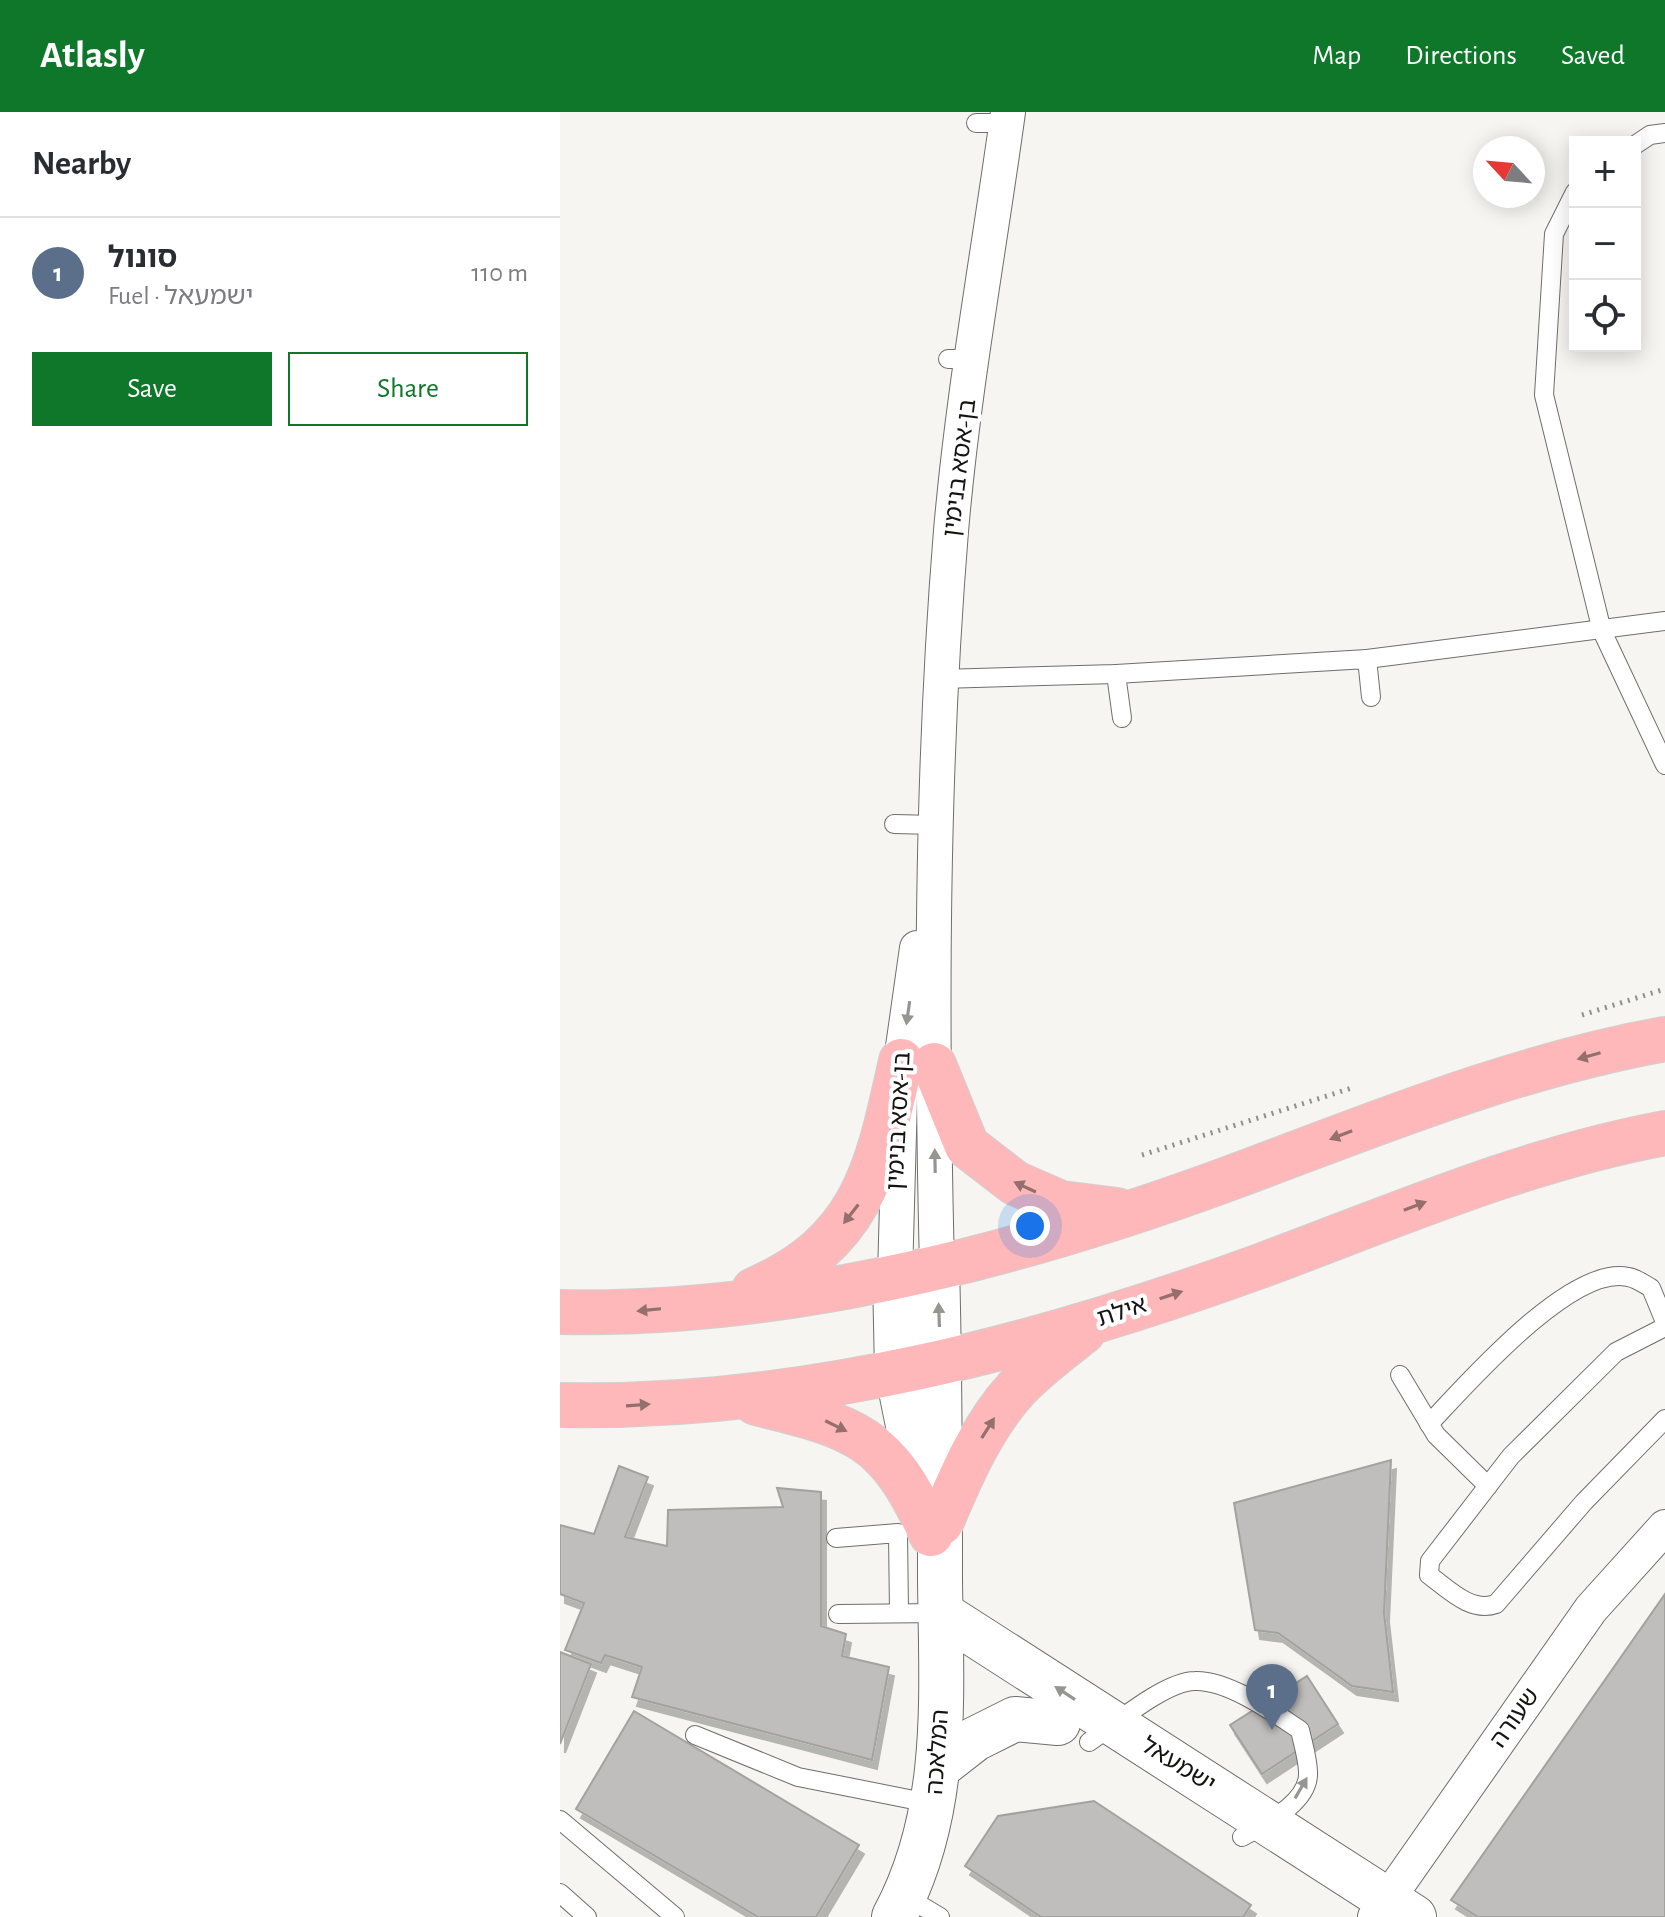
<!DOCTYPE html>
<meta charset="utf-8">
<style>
body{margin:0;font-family:"Alegreya Sans","Noto Sans Hebrew",sans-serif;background:#f2f2f3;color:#2b2b33}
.controls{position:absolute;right:24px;top:24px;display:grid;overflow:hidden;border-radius:0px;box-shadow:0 4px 20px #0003}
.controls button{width:72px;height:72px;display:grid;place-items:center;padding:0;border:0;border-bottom:2px solid #e1e1e2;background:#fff;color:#2b2b33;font:40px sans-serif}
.compass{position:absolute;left:913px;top:24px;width:72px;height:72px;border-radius:50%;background:#fff;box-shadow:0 4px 20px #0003;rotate:296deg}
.you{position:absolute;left:470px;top:1114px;width:28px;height:28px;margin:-20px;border:6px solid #fff;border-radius:50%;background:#1a73e8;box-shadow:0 0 0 12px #1a73e833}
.badge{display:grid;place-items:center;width:52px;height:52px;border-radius:50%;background:#0f772a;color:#fff;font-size:26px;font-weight:700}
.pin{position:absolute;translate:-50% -66px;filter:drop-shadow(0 2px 4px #0008)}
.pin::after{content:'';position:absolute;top:42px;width:28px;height:24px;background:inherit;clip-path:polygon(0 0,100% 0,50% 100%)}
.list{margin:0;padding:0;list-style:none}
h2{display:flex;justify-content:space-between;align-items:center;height:104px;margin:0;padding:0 32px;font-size:34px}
h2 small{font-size:26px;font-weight:400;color:#7c7c81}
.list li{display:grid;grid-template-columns:52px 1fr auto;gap:24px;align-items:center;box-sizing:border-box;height:112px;padding:0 32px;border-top:2px solid #e1e1e2}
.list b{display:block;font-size:30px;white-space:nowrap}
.list p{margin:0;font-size:26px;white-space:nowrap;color:#7c7c81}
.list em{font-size:26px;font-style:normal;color:#7c7c81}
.actions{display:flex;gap:16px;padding:24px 32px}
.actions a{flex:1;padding:18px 0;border:2px solid #0f772a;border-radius:0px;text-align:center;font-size:28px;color:#0f772a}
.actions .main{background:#0f772a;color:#fff}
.icon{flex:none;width:44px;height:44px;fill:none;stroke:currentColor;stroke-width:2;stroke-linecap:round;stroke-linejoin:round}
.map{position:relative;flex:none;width:1105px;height:1805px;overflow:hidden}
header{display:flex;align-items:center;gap:48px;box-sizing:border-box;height:112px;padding:0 40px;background:#0f772a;color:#fff}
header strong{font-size:38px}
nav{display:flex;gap:44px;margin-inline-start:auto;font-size:28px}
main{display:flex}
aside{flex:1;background:#fff}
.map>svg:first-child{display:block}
.building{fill:#bfbebc;stroke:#a3a29f;stroke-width:2;filter:url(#shadow)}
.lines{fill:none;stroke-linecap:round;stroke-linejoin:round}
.service-casing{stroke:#6f6e6b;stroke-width:20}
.minor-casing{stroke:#6f6e6b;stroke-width:36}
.tertiary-casing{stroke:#6f6e6b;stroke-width:46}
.trunk-casing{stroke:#d0d0d0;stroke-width:46}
.path{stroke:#908f8d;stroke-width:5;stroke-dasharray:2 6;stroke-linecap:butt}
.service{stroke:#fff;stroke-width:18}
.minor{stroke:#fff;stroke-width:34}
.tertiary{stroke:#fff;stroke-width:44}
.trunk{stroke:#feb8ba;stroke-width:44}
.oneway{fill:#959594}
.oneway2{fill:#956e6e}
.labels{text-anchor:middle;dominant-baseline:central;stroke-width:8;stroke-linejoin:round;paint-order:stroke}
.street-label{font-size:24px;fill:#141312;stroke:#fff}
</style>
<header>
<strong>Atlasly</strong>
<nav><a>Map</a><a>Directions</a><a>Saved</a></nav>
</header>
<main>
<aside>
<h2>Nearby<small></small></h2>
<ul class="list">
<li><span class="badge" style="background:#5c6f8a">1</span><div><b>סונול</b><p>Fuel · ישמעאל</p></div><em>110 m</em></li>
</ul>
<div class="actions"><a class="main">Save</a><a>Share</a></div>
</aside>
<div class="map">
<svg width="1105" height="1805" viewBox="0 0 1105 1805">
<defs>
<filter id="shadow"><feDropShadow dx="5" dy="9" stdDeviation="0" flood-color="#0004"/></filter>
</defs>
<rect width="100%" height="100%" fill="#f6f5f2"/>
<g class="building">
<polygon points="831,1348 824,1501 833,1580 792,1574 718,1521 695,1518 674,1391"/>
<polygon points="59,1354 88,1365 65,1425 107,1434 108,1398 223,1395 217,1376 261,1380 261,1514 286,1522 282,1544 329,1555 312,1648 72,1585 82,1555 45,1543 41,1551 5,1538 24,1491 0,1482 0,1413 34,1422"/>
<polygon points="1105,1482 1105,1805 918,1805 891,1788"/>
<polygon points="0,1540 31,1552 0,1632"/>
<polygon points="747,1564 778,1612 702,1662 670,1613"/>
<polygon points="74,1599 299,1733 256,1805 198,1805 16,1697"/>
<polygon points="534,1689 691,1793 683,1805 481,1805 405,1754 438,1704"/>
</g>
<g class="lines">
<g class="service-casing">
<g id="service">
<polyline points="416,11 447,11"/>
<polyline points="1075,33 1090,23 1105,21"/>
<polyline points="1015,80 994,122 984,283 1042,519 1105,653"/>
<polyline points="388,247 413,247"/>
<polyline points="807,547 1105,509"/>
<polyline points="556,562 562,606"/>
<polyline points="381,567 556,562 807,547 811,585"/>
<polyline points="334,712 376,713"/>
<path d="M1105 1215 1056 1240 951 1344 870 1449 869 1463C888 1477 911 1501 936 1492L1024 1390 1105 1307"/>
<polyline points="840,1263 876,1323 928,1374"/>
<path d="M869 1312C906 1273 1011 1152 1068 1165 1076 1166 1084 1172 1091 1176L1105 1210"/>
<polyline points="276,1426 338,1421 339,1501"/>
<polyline points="278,1502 381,1501"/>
<polyline points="135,1623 238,1665 374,1692"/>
<path d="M529 1630C554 1613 605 1569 635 1569 668 1568 713 1600 740 1618 743 1632 748 1647 748 1661 749 1691 704 1712 682 1725"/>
<polyline points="0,1708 115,1805"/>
<polyline points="0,1781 27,1805"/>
<polyline points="345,1784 380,1805"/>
</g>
</g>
<g class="minor-casing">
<g id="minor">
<path d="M377 1155C371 910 371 663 391 419 403 279 429 139 448 0"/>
<polyline points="335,1164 341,949 357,836"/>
<polyline points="815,1805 1031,1497 1105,1415"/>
</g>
</g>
<g class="tertiary-casing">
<g id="tertiary">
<polyline points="335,1164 337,1259 362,1382"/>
<polyline points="381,1501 854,1805"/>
<polyline points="379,1655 415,1627 455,1607 498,1611"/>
<path d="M334 1805C391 1699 381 1582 380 1466 380 1362 380 1259 377 1155"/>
</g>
</g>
<g class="trunk-casing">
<g id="trunk">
<polyline points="374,953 407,1034 455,1071 501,1091 557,1098"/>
<path d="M194 1178C305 1129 317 1056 341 949"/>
<path d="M0 1200C224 1205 465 1142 673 1065 815 1012 955 954 1105 927"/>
<path d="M196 1291C295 1315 328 1324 371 1422"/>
<path d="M0 1293C240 1298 478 1235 703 1153 835 1104 965 1047 1105 1021"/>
<path d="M381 1411C401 1364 422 1314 457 1276 477 1255 500 1238 523 1220"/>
</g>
</g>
<g class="path">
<polyline points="1022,903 1105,877"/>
<polyline points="582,1043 795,975"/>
</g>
<use href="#service" class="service"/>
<use href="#minor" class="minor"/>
<use href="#tertiary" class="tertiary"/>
<use href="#trunk" class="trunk"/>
</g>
<defs><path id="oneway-solid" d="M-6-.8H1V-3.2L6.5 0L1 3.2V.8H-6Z" transform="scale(2)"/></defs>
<g class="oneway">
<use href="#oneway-solid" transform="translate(348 901) rotate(98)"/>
<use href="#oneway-solid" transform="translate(375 1049) rotate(-91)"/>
<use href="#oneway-solid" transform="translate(379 1203) rotate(-92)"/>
<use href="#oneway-solid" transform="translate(505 1581) rotate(-147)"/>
<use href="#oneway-solid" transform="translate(741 1676) rotate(-60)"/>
</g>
<g class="oneway2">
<use href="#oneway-solid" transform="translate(1029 944) rotate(164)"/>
<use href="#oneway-solid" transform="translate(781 1023) rotate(159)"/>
<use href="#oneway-solid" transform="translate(465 1075) rotate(-155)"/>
<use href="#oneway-solid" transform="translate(855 1094) rotate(-21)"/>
<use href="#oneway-solid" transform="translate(291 1102) rotate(128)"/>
<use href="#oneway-solid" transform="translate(611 1183) rotate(-18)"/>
<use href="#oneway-solid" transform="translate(89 1198) rotate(174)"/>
<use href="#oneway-solid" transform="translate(78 1293) rotate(-4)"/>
<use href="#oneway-solid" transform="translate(276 1314) rotate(26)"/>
<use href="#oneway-solid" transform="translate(428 1316) rotate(-58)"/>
</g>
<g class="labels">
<g class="street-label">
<text transform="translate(400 356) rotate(-83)">בן-אסא בנימין</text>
<text transform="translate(339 1009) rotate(-87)">בן-אסא בנימין</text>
<text transform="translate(562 1200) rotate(-18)">אילת</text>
<text transform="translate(955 1606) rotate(-55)">שעורה</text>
<text transform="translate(378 1640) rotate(-86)">המלאכה</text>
<text transform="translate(618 1653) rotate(32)">ישמעאל</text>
</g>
</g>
</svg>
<div class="controls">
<button>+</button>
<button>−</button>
<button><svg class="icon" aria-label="locate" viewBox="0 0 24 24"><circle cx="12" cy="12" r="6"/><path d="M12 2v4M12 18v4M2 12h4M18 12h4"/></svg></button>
</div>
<svg class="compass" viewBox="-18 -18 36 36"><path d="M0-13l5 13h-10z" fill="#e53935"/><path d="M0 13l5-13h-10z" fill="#7c7c81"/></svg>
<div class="you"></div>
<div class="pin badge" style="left:712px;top:1618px;background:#5c6f8a">1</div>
</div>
</main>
